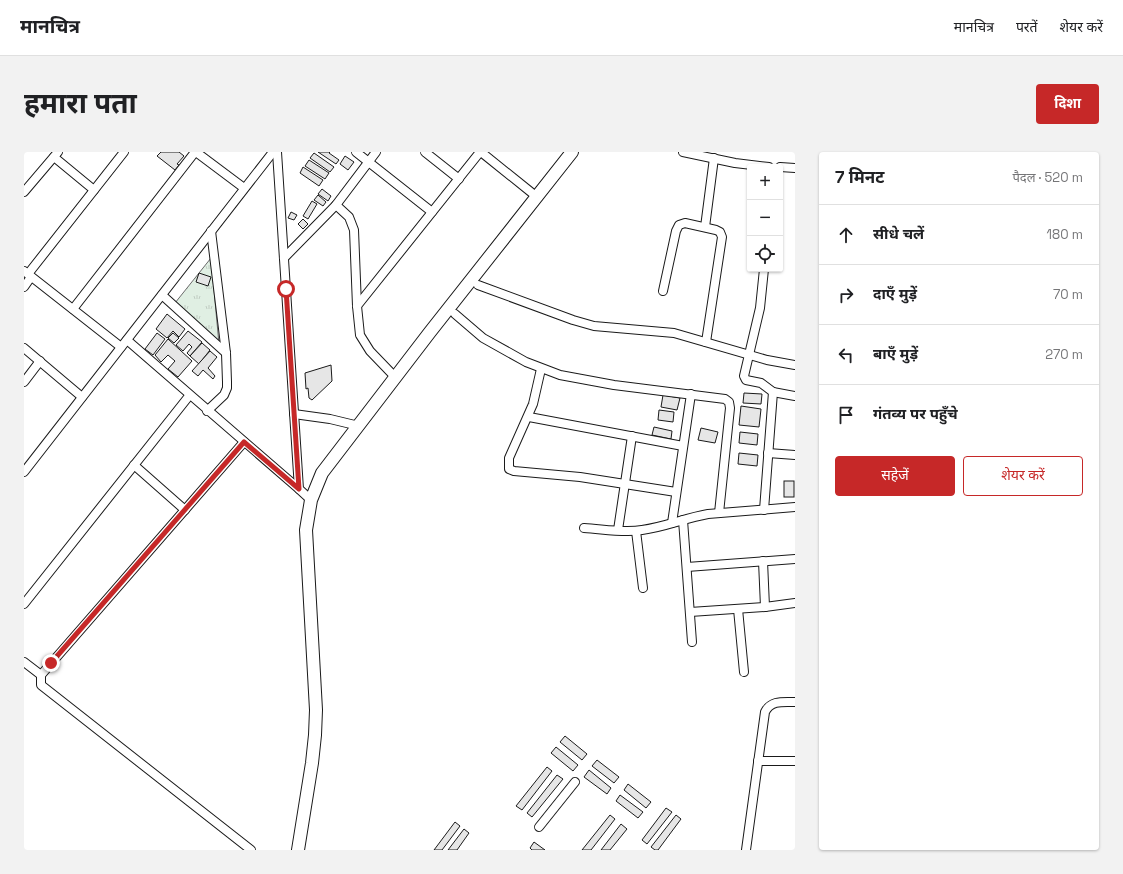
<!DOCTYPE html>
<html lang="hi">
<meta charset="utf-8">
<style>
body{margin:0;font-family:"Space Grotesk","Noto Sans Devanagari",sans-serif;background:#f2f2f2;color:#202124}
.controls{position:absolute;right:12px;top:12px;display:grid;overflow:hidden;border-radius:4px;box-shadow:0 1px 3px #0004}
.controls button{width:36px;height:36px;display:grid;place-items:center;padding:0;border:0;border-bottom:1px solid #e0e0e0;background:#fff;color:#202124;font:20px sans-serif}
.stop{position:absolute;width:12px;height:12px;margin:-9px;border:3px solid #c62828;border-radius:50%;background:#fff}
.stop.end{background:#c62828;border-color:#fff;box-shadow:0 1px 4px #0008}
.list{margin:0;padding:0;list-style:none}
h2{display:flex;justify-content:space-between;align-items:center;height:52px;margin:0;padding:0 16px;font-size:17px}
h2 small{font-size:13px;font-weight:400;color:#757577}
.list li{display:grid;grid-template-columns:26px 1fr auto;gap:12px;align-items:center;box-sizing:border-box;height:60px;padding:0 16px;border-top:1px solid #e0e0e0}
.list b{display:block;font-size:15px;white-space:nowrap}
.list em{font-size:13px;font-style:normal;color:#757577}
.actions{display:flex;gap:8px;padding:12px 16px}
.actions a{flex:1;padding:9px 0;border:1px solid #c62828;border-radius:4px;text-align:center;font-size:14px;color:#c62828}
.actions .main{background:#c62828;color:#fff}
.icon{flex:none;width:22px;height:22px;fill:none;stroke:currentColor;stroke-width:2;stroke-linecap:round;stroke-linejoin:round}
.map{position:relative;flex:none;width:771px;height:698px;overflow:hidden;border-radius:4px}
header{display:flex;align-items:center;gap:24px;box-sizing:border-box;height:56px;padding:0 20px;background:#fff;border-bottom:1px solid #e0e0e0}
header strong{font-size:19px}
nav{display:flex;gap:22px;margin-inline-start:auto;font-size:14px}
.intro{display:flex;align-items:center;justify-content:space-between;box-sizing:border-box;height:96px;padding:0 24px}
h1{margin:0;font-size:28px}
.button{padding:10px 18px;border-radius:4px;background:#c62828;color:#fff;font-size:14px;font-weight:700}
main{display:flex;gap:24px;padding:0 24px}
aside{flex:1;background:#fff;border-radius:4px;box-shadow:0 1px 3px #0004}
.map>svg:first-child{display:block}
.grass{fill:url(#grass-tufts);stroke:#6a6a6a}
.building{fill:#e6e6e6;stroke:#1a1a1a}
.lines{fill:none;stroke-linecap:round;stroke-linejoin:round}
.minor-casing{stroke:#1a1a1a;stroke-width:10}
.highway-casing{stroke:#1a1a1a;stroke-width:14}
.minor{stroke:#fff;stroke-width:8}
.highway{stroke:#fff;stroke-width:12}
.route{stroke:#c62828;stroke-width:5}
</style>
<header>
<strong>मानचित्र</strong>
<nav><a>मानचित्र</a><a>परतें</a><a>शेयर करें</a></nav>
</header>
<div class="intro"><h1>हमारा पता</h1><a class="button">दिशा</a></div>
<main>
<div class="map">
<svg width="771" height="698" viewBox="0 0 771 698">
<defs>
<pattern id="grass-tufts" width="24" height="20" patternUnits="userSpaceOnUse"><rect width="24" height="20" fill="#e0efe3"/><path d="M3 7l-1-3M5 7V3M7 7l1-3M15 17l-1-3M17 17v-4M19 17l1-3" fill="none" stroke="#c0ccc2"/></pattern>
</defs>
<rect width="100%" height="100%" fill="#fff"/>
<polygon class="grass" points="187,106 195,192 151,151"/>
<g class="building">
<polygon points="137,0 155,0 160,4 153,12 155,13 151,18 133,4"/>
<polygon points="294,0 306,0 305,1 315,8 312,12"/>
<polygon points="290,1 310,15 306,20 286,6"/>
<polygon points="321,4 330,10 324,18 316,12"/>
<polygon points="285,8 305,21 301,27 281,14"/>
<polygon points="279,15 299,28 295,34 276,21"/>
<polygon points="298,37 307,44 304,49 294,42"/>
<polygon points="294,43 302,50 299,54 290,48"/>
<polygon points="288,49 293,52 284,67 279,64"/>
<polygon points="267,60 273,63 270,68 264,66"/>
<polygon points="279,67 284,72 279,77 274,72"/>
<polygon points="175,121 187,125 184,134 172,130"/>
<polygon points="143,162 161,177 155,185 149,179 143,186 132,177"/>
<polygon points="164,179 178,190 166,204 163,201 168,195 165,192 159,199 152,193"/>
<polygon points="133,181 141,187 129,203 121,197"/>
<polygon points="149,181 155,186 150,191 144,186"/>
<polygon points="144,187 168,209 154,225 144,217 151,209 144,203 137,210 131,203"/>
<polygon points="178,191 186,198 175,212 166,204"/>
<polygon points="186,199 193,205 184,216 191,224 189,227 179,218 174,224 168,219"/>
<polygon points="307,213 308,229 288,248 285,246 284,236 282,237 281,221"/>
<polygon points="720,241 738,242 737,252 719,251"/>
<polygon points="639,243 656,246 653,258 637,255"/>
<polygon points="717,254 737,257 735,275 715,273"/>
<polygon points="635,258 650,260 649,270 634,268"/>
<polygon points="630,275 648,279 647,287 628,283"/>
<polygon points="677,276 694,280 691,291 674,288"/>
<polygon points="716,280 734,282 733,293 715,291"/>
<polygon points="715,301 734,303 733,314 714,312"/>
<rect x="760" y="329" width="10" height="16"/>
<polygon points="541,584 563,602 558,608 536,590"/>
<polygon points="532,595 554,613 549,619 527,601"/>
<polygon points="573,608 595,625 590,631 568,614"/>
<polygon points="523,615 528,619 498,658 492,654"/>
<polygon points="565,618 587,636 583,642 560,625"/>
<polygon points="533,623 539,627 508,665 503,661"/>
<polygon points="604,632 627,650 622,656 600,638"/>
<polygon points="596,643 619,660 614,666 592,649"/>
<polygon points="642,656 648,660 623,692 618,688"/>
<polygon points="586,663 591,667 567,698 558,698"/>
<polygon points="652,663 657,667 634,698 631,698 627,695"/>
<polygon points="431,670 436,674 418,698 410,698"/>
<polygon points="597,672 603,677 586,698 577,698"/>
<polygon points="440,677 445,681 433,698 424,698"/>
<polygon points="510,690 521,698 508,698 506,696"/>
</g>
<g class="lines">
<g class="minor-casing">
<g id="minor">
<polyline points="172,0 220,36"/>
<polyline points="253,0 275,337 287,348"/>
<polyline points="332,0 408,60"/>
<polyline points="401,0 435,27"/>
<polyline points="457,0 513,45"/>
<polyline points="659,0 711,11 745,15"/>
<polyline points="30,5 70,38"/>
<polyline points="756,15 771,16"/>
<polyline points="0,40 34,0"/>
<polyline points="312,53 325,65 330,78 333,154 336,183 346,199 372,226"/>
<polyline points="681,75 690,6"/>
<polyline points="260,106 312,53 352,0"/>
<polyline points="740,117 736,156 720,224 722,228 737,231 749,240 771,244"/>
<polyline points="0,119 97,195"/>
<polyline points="4,122 100,0"/>
<polyline points="454,133 549,168 570,174 650,181 743,208 771,213"/>
<polyline points="0,135 7,125"/>
<polyline points="639,139 652,79 655,73 661,71 692,78 696,80 698,85 682,190"/>
<polyline points="138,143 202,201"/>
<polyline points="333,154 456,0"/>
<polyline points="49,157 171,0"/>
<polyline points="431,162 459,186 502,210 536,223 590,233 701,247 705,250 706,256 695,361"/>
<polyline points="103,188 275,337"/>
<polyline points="0,196 58,245"/>
<polyline points="517,217 509,252 485,306 485,317 490,319 556,325 652,340"/>
<polyline points="0,230 16,209"/>
<polyline points="183,259 200,243 203,236 203,230 202,201 187,79"/>
<polyline points="270,262 306,267 335,274"/>
<polyline points="505,265 659,294"/>
<polyline points="220,290 17,523 17,533 227,698"/>
<polyline points="744,301 771,303"/>
<polyline points="110,313 161,358"/>
<polyline points="0,320 249,0"/>
<polyline points="740,358 749,240"/>
<polyline points="659,368 668,490"/>
<polyline points="648,371 667,242"/>
<path d="M560 376C579 377 599 381 618 378 641 375 661 366 684 362L771 355"/>
<polyline points="594,378 608,284"/>
<polyline points="612,379 619,436"/>
<polyline points="739,409 741,455"/>
<polyline points="663,415 771,407"/>
<polyline points="0,452 165,244"/>
<polyline points="714,457 720,520"/>
<polyline points="666,460 741,455 771,451"/>
<polyline points="0,510 17,523"/>
<polyline points="734,609 771,609"/>
<polyline points="515,675 551,630"/>
<path d="M722 698 741 560C747 548 759 550 771 550"/>
</g>
</g>
<g class="highway-casing">
<polyline id="highway" points="274,698 288,611 291,583 292,558 282,378 287,348 298,321 406,180 548,0"/>
</g>
<use href="#minor" class="minor"/>
<use href="#highway" class="highway"/>
</g>
<g class="lines">
<polyline class="route" points="27,511 220,290 275,337 262,137"/>
</g>
</svg>
<div class="controls">
<button>+</button>
<button>−</button>
<button><svg class="icon" aria-label="locate" viewBox="0 0 24 24"><circle cx="12" cy="12" r="6"/><path d="M12 2v4M12 18v4M2 12h4M18 12h4"/></svg></button>
</div>
<div class="stop" style="left:262px;top:137px"></div>
<div class="stop end" style="left:27px;top:511px"></div>
</div>
<aside>
<h2>7 मिनट<small>पैदल · 520 m</small></h2>
<ul class="list">
<li><svg class="icon" aria-label="ahead" viewBox="0 0 24 24"><path d="M12 20V5M6 11l6-6 6 6"/></svg><div><b>सीधे चलें</b></div><em>180 m</em></li>
<li><svg class="icon" aria-label="right" viewBox="0 0 24 24"><path d="M7 20v-9h11M14 6l5 5-5 5"/></svg><div><b>दाएँ मुड़ें</b></div><em>70 m</em></li>
<li><svg class="icon" aria-label="left" viewBox="0 0 24 24"><path d="M17 20v-9H6M10 6l-5 5 5 5"/></svg><div><b>बाएँ मुड़ें</b></div><em>270 m</em></li>
<li><svg class="icon" aria-label="arrive" viewBox="0 0 24 24"><path d="M6 21V4h12l-3 4 3 4H6"/></svg><div><b>गंतव्य पर पहुँचे</b></div></li>
</ul>
<div class="actions"><a class="main">सहेजें</a><a>शेयर करें</a></div>
</aside>
</main>
